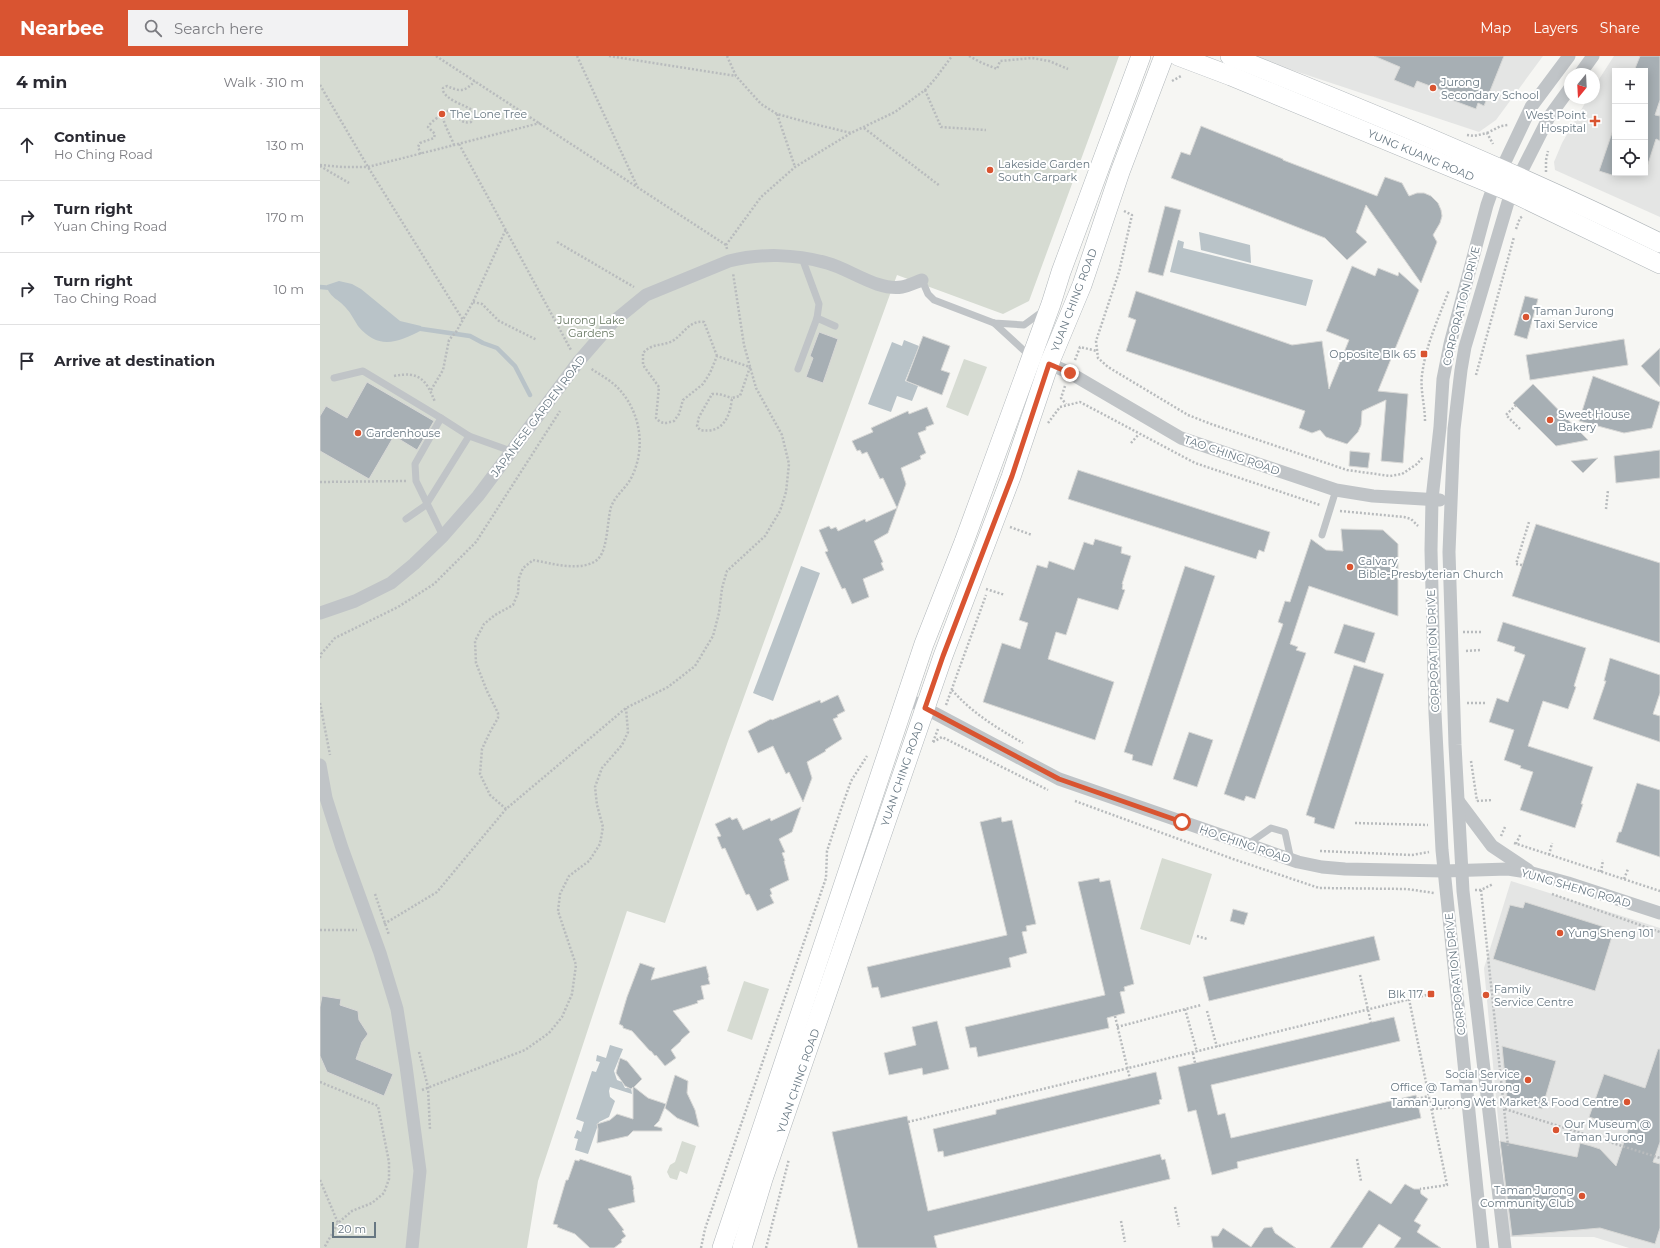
<!DOCTYPE html>
<meta charset="utf-8">
<style>
body{margin:0;font-family:Montserrat,sans-serif;background:#f2f2f3;color:#2b2b33}
.controls{position:absolute;right:12px;top:12px;display:grid;overflow:hidden;border-radius:0px;box-shadow:0 2px 10px #0003}
.controls button{width:36px;height:36px;display:grid;place-items:center;padding:0;border:0;border-bottom:1px solid #e1e1e2;background:#fff;color:#2b2b33;font:20px sans-serif}
.compass{position:absolute;left:1244px;top:12px;width:36px;height:36px;border-radius:50%;background:#fff;box-shadow:0 2px 10px #0003;rotate:198deg}
.scale{position:absolute;left:12px;bottom:10px;width:44px;box-sizing:border-box;padding-left:4px;border:2px solid #677782;border-top:0;font-size:11px;line-height:14px;white-space:nowrap;color:#677782;-webkit-text-stroke:3px #fff;paint-order:stroke}
.stop{position:absolute;width:12px;height:12px;margin:-9px;border:3px solid #d95431;border-radius:50%;background:#fff}
.stop.end{background:#d95431;border-color:#fff;box-shadow:0 1px 4px #0008}
.list{margin:0;padding:0;list-style:none}
h2{display:flex;justify-content:space-between;align-items:center;height:52px;margin:0;padding:0 16px;font-size:17px}
h2 small{font-size:13px;font-weight:400;color:#7c7c81}
.list li{display:grid;grid-template-columns:26px 1fr auto;gap:12px;align-items:center;box-sizing:border-box;height:72px;padding:0 16px;border-top:1px solid #e1e1e2}
.list b{display:block;font-size:15px;white-space:nowrap}
.list p{margin:0;font-size:13px;white-space:nowrap;color:#7c7c81}
.list em{font-size:13px;font-style:normal;color:#7c7c81}
.icon{flex:none;width:22px;height:22px;fill:none;stroke:currentColor;stroke-width:2;stroke-linecap:round;stroke-linejoin:round}
.map{position:relative;flex:none;width:1340px;height:1192px;overflow:hidden}
header{display:flex;align-items:center;gap:24px;box-sizing:border-box;height:56px;padding:0 20px;background:#d95431;color:#fff}
header strong{font-size:19px}
nav{display:flex;gap:22px;margin-inline-start:auto;font-size:14px}
.search{width:280px;height:36px;background:#f2f2f3;display:flex;align-items:center;gap:10px;box-sizing:border-box;padding:0 14px;border-radius:0px;color:#7c7c81;font-size:15px}
main{display:flex}
aside{flex:1;background:#fff}
.map>svg:first-child{display:block}
.built{fill:#e4e5e4;fill-rule:evenodd}
.green{fill:#d6dbd2}
.water{fill:#b9c3c8}
.lines{fill:none;stroke-linecap:round;stroke-linejoin:round}
.stream{stroke:#b9c3c8;stroke-width:4.5}
.building{fill:#a7afb4;stroke:#d8d8d6}
.secondary-casing{stroke:#b0b6ba;stroke-width:20}
.path{stroke:#b8bbbd;stroke-width:2.5;stroke-dasharray:2 2;stroke-linecap:butt}
.lane{stroke:#c0c4c7;stroke-width:7}
.street{stroke:#c0c4c7;stroke-width:13}
.secondary{stroke:#fff;stroke-width:19}
.route{stroke:#d95431;stroke-width:5}
.poi-dot{fill:#d95431;stroke:#fff;stroke-width:1.5}
.labels{text-anchor:middle;dominant-baseline:central;stroke-width:4;stroke-linejoin:round;paint-order:stroke}
.poi-label{font-size:11px;fill:#677782;stroke:#fff;text-anchor:start}
.street-label{font-size:11px;fill:#677782;stroke:#fff}
.park-label{font-size:11px;fill:#6a7a65;stroke:#fff}
</style>
<header>
<strong>Nearbee</strong>
<div class="search"><svg class="icon" aria-label="search" viewBox="0 0 24 24"><circle cx="10" cy="10" r="6"/><path d="M15 15l6 6"/></svg>Search here</div>
<nav><a>Map</a><a>Layers</a><a>Share</a></nav>
</header>
<main>
<aside>
<h2>4 min<small>Walk · 310 m</small></h2>
<ul class="list">
<li><svg class="icon" aria-label="ahead" viewBox="0 0 24 24"><path d="M12 20V5M6 11l6-6 6 6"/></svg><div><b>Continue</b><p>Ho Ching Road</p></div><em>130 m</em></li>
<li><svg class="icon" aria-label="right" viewBox="0 0 24 24"><path d="M7 20v-9h11M14 6l5 5-5 5"/></svg><div><b>Turn right</b><p>Yuan Ching Road</p></div><em>170 m</em></li>
<li><svg class="icon" aria-label="right" viewBox="0 0 24 24"><path d="M7 20v-9h11M14 6l5 5-5 5"/></svg><div><b>Turn right</b><p>Tao Ching Road</p></div><em>10 m</em></li>
<li><svg class="icon" aria-label="arrive" viewBox="0 0 24 24"><path d="M6 21V4h12l-3 4 3 4H6"/></svg><div><b>Arrive at destination</b></div></li>
</ul>
</aside>
<div class="map">
<svg width="1340" height="1192" viewBox="0 0 1340 1192">
<rect width="100%" height="100%" fill="#f6f6f3"/>
<g class="built">
<polygon points="930,0 1223,0 1176,64 1159,76"/>
<path d="M1294 0H1340V161L1235 114 1234 106 1242 87 1268 42H1274V31ZM1295 15H1325V117H1295Z"/>
<polygon points="1191,825 1340,872 1340,1192 1309,1192 1274,1181 1189,1181 1164,912"/>
</g>
<g class="green">
<polygon points="0,0 799,0 709,245 683,258 577,219 408,685 345,867 307,855 218,1125 207,1192 0,1192"/>
<polygon points="644,303 667,311 648,360 626,351"/>
<polygon points="842,802 892,818 870,889 820,873"/>
<polygon points="424,925 449,933 432,984 407,975"/>
<polygon points="362,1085 376,1090 367,1118 360,1115 357,1124 350,1122 347,1116 350,1109 355,1106"/>
</g>
<g class="water">
<polygon points="879,176 930,189 931,207 881,194"/>
<polygon points="858,184 864,186 863,192 993,224 986,250 850,216"/>
<path d="M19 225 32 228 41 233 80 265 101 270 102 274C77 287 58 294 38 270 34 264 31 257 26 252 20 244 7 240 7 229Z"/>
<polygon points="584,284 599,290 585,325 598,330 592,345 577,340 571,356 548,348 572,286 582,290"/>
<polygon points="481,510 500,517 453,645 433,637"/>
<polygon points="290,989 303,993 294,1015 297,1024 302,1026 305,1032 311,1032 312,1038 290,1031 289,1035 290,1041 295,1045 289,1061 279,1066 268,1098 255,1094 258,1083 254,1082 257,1074 261,1076 264,1066 256,1063 272,1015 276,1016 280,1006 276,1005 277,999 286,1002"/>
</g>
<g class="lines">
<g class="stream">
<polyline points="0,231 12,232"/>
<polyline points="95,272 150,280 163,287 177,292 195,310 210,339"/>
</g>
</g>
<g class="building">
<polygon points="1054,0 1184,0 1164,50 1158,47 1156,53 1129,43 1131,38 1097,25 1094,32 1074,24 1080,11"/>
<polygon points="1320,0 1340,0 1340,44 1335,59 1340,60 1340,85 1336,83 1327,111 1325,111 1325,15 1314,15"/>
<polygon points="881,70 963,103 963,104 1057,140 1065,121 1082,127 1089,140 1097,137 1104,137 1111,140 1118,147 1121,154 1122,160 1120,167 1113,179 1117,186 1101,227 1046,149 1036,176 1047,186 1027,204 1005,182 851,122 861,96 870,99"/>
<polygon points="1293,74 1295,75 1295,120 1279,115"/>
<polygon points="845,150 861,154 843,220 828,216"/>
<polygon points="1032,210 1055,220 1058,212 1078,220 1079,216 1099,234 1058,335 1088,338 1083,407 1061,405 1066,344 1042,355 1041,369 1038,376 1027,388 1006,381 1000,374 992,377 979,372 985,355 806,295 816,264 808,261 816,235 972,289 1002,285 1009,333 1029,284 1006,275"/>
<polygon points="1205,240 1218,243 1207,283 1194,279"/>
<polygon points="499,276 518,283 503,327 486,321 493,302 490,300"/>
<polygon points="603,280 630,290 621,314 630,317 622,339 586,325"/>
<polygon points="1304,283 1308,309 1210,324 1206,299"/>
<polygon points="1340,292 1340,331 1321,310"/>
<polygon points="1273,320 1340,346 1332,372 1304,377 1259,365"/>
<polygon points="47,326 114,365 97,394 74,380 49,423 0,395 0,360 6,350 27,362"/>
<polygon points="1213,328 1268,384 1236,390 1193,347"/>
<polygon points="607,351 614,368 606,371 606,374 598,377 606,397 600,400 601,403 581,412 586,428 568,477 554,485 563,506 561,507 564,514 543,523 549,541 532,548 525,532 522,533 505,496 508,495 499,474 509,470 511,473 516,471 518,475 545,463 546,466 577,452 563,422 560,423 547,396 542,398 540,394 537,395 532,385 553,376 551,372 588,355 589,358"/>
<polygon points="1340,394 1340,422 1296,427 1294,400"/>
<polygon points="1030,395 1050,397 1048,412 1029,410"/>
<polygon points="1278,402 1263,417 1251,405"/>
<polygon points="758,414 950,476 944,496 939,494 936,503 748,443"/>
<polygon points="1216,468 1340,507 1340,587 1192,540"/>
<polygon points="1021,473 1063,474 1078,488 1078,560 989,530 970,588 978,591 976,594 986,597 935,743 926,740 924,745 904,738 963,568 958,566 965,545 970,546 991,483 1006,494 1023,495"/>
<polygon points="775,483 802,491 801,497 811,500 802,528 803,528 802,533 805,534 798,554 758,542 746,579 736,576 728,603 794,626 775,684 663,646 682,587 700,593 708,567 699,564 717,509 727,512 729,505 754,514 764,486 773,489"/>
<polygon points="865,510 895,520 832,710 812,704 813,699 804,696"/>
<polygon points="1183,566 1266,592 1254,630 1256,631 1248,653 1223,645 1208,690 1273,711 1261,748 1263,748 1255,772 1200,754 1213,716 1200,712 1201,710 1184,704 1194,674 1169,666 1177,642 1188,646 1205,599 1194,595 1195,591 1177,585"/>
<polygon points="1024,568 1055,577 1045,607 1014,597"/>
<polygon points="1290,602 1340,619 1340,637 1333,658 1340,660 1340,686 1273,663 1286,625 1284,625"/>
<polygon points="1034,609 1064,618 1014,773 994,767 995,762 986,759"/>
<polygon points="518,639 525,655 517,659 518,661 513,663 522,683 505,694 506,695 487,706 492,722 483,746 469,716 466,718 453,690 438,697 428,675 451,663 452,664 500,644 501,647"/>
<polygon points="869,676 893,684 877,731 853,723"/>
<polygon points="1317,727 1340,734 1340,801 1296,786 1299,776 1301,776"/>
<polygon points="481,751 472,776 459,783 465,796 462,797 465,805 464,805 469,824 450,833 452,838 450,839 454,847 437,855 429,838 426,839 405,792 402,793 397,781 401,780 395,768 410,761 412,764 417,762 423,774 450,762 451,765"/>
<polygon points="681,761 682,766 692,764 716,868 706,870 707,875 702,876 707,897 689,902 691,911 561,942 558,931 552,932 547,911 687,879 660,766"/>
<polygon points="779,822 780,826 790,824 814,928 804,931 805,935 800,936 805,957 787,962 789,972 658,1001 656,991 650,992 645,971 785,939 758,826"/>
<polygon points="1205,846 1294,874 1275,935 1173,903 1190,849 1203,852"/>
<polygon points="913,853 928,857 924,869 910,865"/>
<polygon points="1054,880 1060,904 889,945 883,921"/>
<polygon points="320,907 335,912 331,924 386,910 389,921 388,922 390,928 381,930 384,943 377,945 378,947 353,955 370,976 361,984 361,985 351,994 356,1002 345,1010 336,999 335,1000 331,995 330,995 312,975 303,972 303,970 299,968 307,941"/>
<polygon points="2,940 21,943 20,949 38,955 39,964 48,978 42,986 36,1003 73,1018 64,1040 7,1016 0,1000 0,951"/>
<polygon points="1074,961 1080,985 891,1029 898,1059 905,1057 911,1082 1096,1039 1101,1062 917,1106 918,1112 892,1119 876,1054 868,1056 858,1011"/>
<polygon points="617,965 629,1013 603,1019 602,1012 569,1019 564,997 596,989 592,971"/>
<polygon points="1182,990 1236,1005 1222,1053 1187,1042"/>
<polygon points="1338,993 1340,993 1340,1086 1333,1106 1340,1108 1340,1172 1335,1188 1280,1172 1192,1180 1180,1085 1257,1101 1260,1087 1271,1090 1280,1093 1296,1110 1308,1074 1269,1061 1284,1018 1325,1032"/>
<polygon points="300,1002 307,1005 322,1023 314,1031 328,1042 346,1048 339,1065 334,1070 342,1072 342,1075 313,1075 308,1080 277,1087 278,1073 277,1068 290,1064 297,1058 313,1063 313,1031 311,1033 305,1030 296,1017"/>
<polygon points="836,1016 842,1043 839,1044 840,1048 624,1101 623,1095 618,1096 613,1073 676,1058 676,1054"/>
<polygon points="355,1019 368,1025 367,1037 375,1054 379,1071 357,1062 345,1052"/>
<polygon points="587,1060 608,1155 840,1098 842,1104 845,1103 850,1123 614,1180 617,1192 538,1192 512,1076"/>
<polygon points="260,1103 311,1120 314,1133 313,1134 315,1146 288,1153 304,1174 302,1175 306,1180 301,1184 302,1186 294,1192 270,1192 255,1178 237,1171 238,1169 233,1168 246,1124 248,1124 255,1104 259,1105"/>
<polygon points="1085,1128 1094,1133 1100,1133 1101,1138 1108,1143 1094,1165 1101,1169 1097,1176 1121,1192 1074,1192 1081,1182 1059,1168 1042,1192 1010,1192 1049,1134 1071,1148"/>
<polygon points="952,1171 955,1177 976,1192 893,1192 891,1180 898,1180 903,1172 931,1191 944,1172"/>
</g>
<g class="lines">
<g class="secondary-casing">
<g id="secondary">
<polyline points="858,0 911,20 1191,136 1340,208"/>
<path d="M910 0C1056 58 1200 118 1340 187"/>
<polyline points="402,1192 604,588 644,486 731,248 741,216 821,0"/>
<polyline points="422,1192 443,1123 623,600 691,421 729,308 762,229 800,116 844,0"/>
</g>
</g>
<g class="path">
<polyline points="116,0 406,189"/>
<polyline points="257,0 317,130"/>
<polyline points="289,0 416,20"/>
<polyline points="407,0 416,20 441,48 457,58 490,67 531,77"/>
<polyline points="649,0 662,7 677,13 680,5 712,2 729,5 748,13"/>
<polyline points="852,25 861,20"/>
<polyline points="0,29 48,111 143,264"/>
<polyline points="605,34 621,71 666,74"/>
<polyline points="457,58 475,111"/>
<polyline points="544,72 620,130"/>
<polyline points="1167,77 1181,70 1188,69"/>
<polyline points="1147,79 1154,80 1167,77 1173,88"/>
<polyline points="139,88 251,294"/>
<path d="M134 89C131 80 120 62 123 55H133C139 62 141 68 151 66L155 59 152 54C143 48 128 45 123 35V32L127 30C141 36 144 36 155 25"/>
<path d="M101 98 98 91 100 87 114 82 115 78 108 71C110 67 118 60 122 60"/>
<polyline points="0,109 22,111 48,111 220,67"/>
<polyline points="0,110 29,127"/>
<polyline points="1226,116 1226,104 1228,95"/>
<polyline points="804,155 812,159 799,216 776,285 778,302 788,311 868,359 891,368 1027,414 1070,420 1082,418 1097,408 1103,401"/>
<polyline points="1196,173 1200,162 1203,160"/>
<polyline points="237,186 314,231"/>
<polyline points="407,193 406,189 441,141 475,111 531,77 575,56 605,34 615,23 632,0"/>
<polyline points="153,246 162,248 179,265 217,284"/>
<path d="M397 300 384 266C370 264 364 277 354 284 343 291 333 286 323 297V309L339 331 336 362C342 369 346 367 354 365L359 358 363 344 383 328 390 317 397 300 430 311 420 340 412 342C410 362 402 378 380 374L377 370 379 361 392 338H399L412 342"/>
<polyline points="755,304 760,291 777,295"/>
<polyline points="1156,319 1194,181"/>
<path d="M74 320C99 315 106 323 115 346"/>
<polyline points="745,330 741,342 746,348"/>
<polyline points="111,334 123,314 129,284 136,276 153,246 186,173"/>
<polyline points="1196,349 1186,359 1200,373"/>
<path d="M1105 365C1105 349 1100 334 1102 319 1106 288 1118 264 1129 234"/>
<polyline points="728,367 740,351 760,346 875,407 1000,449"/>
<polyline points="811,387 819,378"/>
<polyline points="0,426 87,425"/>
<polyline points="1286,453 1288,434"/>
<polyline points="1020,455 1084,461 1091,463 1098,470"/>
<polyline points="690,471 712,479"/>
<polyline points="1202,509 1196,508 1209,466"/>
<polyline points="666,533 685,539"/>
<polyline points="1143,576 1163,576"/>
<polyline points="1146,595 1161,594"/>
<polyline points="0,602 1,598 15,582 78,551 114,528 156,486 240,355"/>
<path d="M632 634C652 657 677 672 703 687"/>
<polyline points="0,647 10,699"/>
<polyline points="1147,647 1167,647"/>
<polyline points="626,649 666,539"/>
<polyline points="613,686 618,673"/>
<polyline points="613,686 622,681 728,734"/>
<polyline points="1151,705 1157,745"/>
<polyline points="755,745 913,803 999,832 1087,833 1114,837"/>
<polyline points="1157,745 1173,744"/>
<path d="M186 753 170 739 160 718 162 693 170 676 178 662V657L167 635 156 607 155 585 164 568 175 559 193 549 198 537 199 522 203 512 213 504C230 507 263 517 278 503 288 493 287 465 291 451 295 440 304 434 310 424 327 394 321 355 297 331 290 324 279 318 270 312"/>
<polyline points="1035,767 1108,769"/>
<polyline points="1181,780 1185,771"/>
<polyline points="1194,787 1340,835"/>
<polyline points="1196,788 1201,777"/>
<polyline points="1000,795 1092,799 1109,796"/>
<polyline points="1229,799 1232,787"/>
<polyline points="1281,816 1283,804"/>
<polyline points="1304,823 1308,813"/>
<polyline points="1155,834 1161,834 1173,828"/>
<polyline points="1161,834 1188,1090"/>
<polyline points="55,838 69,879"/>
<polyline points="1232,838 1340,876"/>
<polyline points="64,868 117,836 186,753 306,652 348,631 375,610 393,580 399,557 402,532 407,515 445,480 460,455 466,436 469,408 462,379 436,332 424,289 413,217"/>
<polyline points="0,874 37,874"/>
<polyline points="877,880 887,883"/>
<polyline points="1040,919 1051,967"/>
<polyline points="1089,943 1127,1129 1100,1133"/>
<polyline points="865,953 877,996"/>
<polyline points="887,955 897,991"/>
<polyline points="795,960 810,1023"/>
<polyline points="797,971 881,949"/>
<polyline points="99,996 108,1031 110,1074"/>
<polyline points="873,997 875,1007"/>
<polyline points="0,1026 58,1050 69,1106 69,1123 64,1137 52,1147 32,1155 18,1167 4,1192"/>
<polyline points="102,1034 205,994 229,977 242,961 252,938 256,909 238,855 240,838 249,820 269,805 280,788 283,771 277,749 275,731 282,712 302,689 308,676 306,652"/>
<polyline points="1097,1043 1109,1040"/>
<polyline points="1112,1053 1136,1051"/>
<polyline points="1185,1053 1340,1102"/>
<polyline points="588,1066 1111,938"/>
<polyline points="1037,1103 1041,1125"/>
<polyline points="0,1124 18,1167"/>
<polyline points="855,1151 859,1171"/>
<polyline points="801,1165 805,1186"/>
<polyline points="381,1192 385,1173 506,822 507,795 520,756 531,725 547,700"/>
<polyline points="446,1192 469,1103"/>
</g>
<g class="lane">
<polyline points="482,202 499,248 497,262"/>
<polyline points="602,224 608,238 614,244 674,267 704,269 723,255"/>
<polyline points="674,267 710,300"/>
<polyline points="478,313 497,262 515,270"/>
<polyline points="14,322 43,315 121,362 149,380 191,395"/>
<polyline points="121,362 95,408 96,425 123,480"/>
<polyline points="86,463 106,449 149,380"/>
<polyline points="1002,479 1016,434"/>
<polyline points="928,788 951,772 965,776 971,804"/>
</g>
<g class="street">
<polyline points="1260,18 1273,0"/>
<polyline points="721,304 750,317 861,382 1016,434 1053,440 1120,444"/>
<path d="M0 557 35 545 71 527 94 508 123 480 158 440 259 305 293 266 326 239 409 205C440 197 476 198 507 207 530 213 557 235 582 231 589 230 596 226 602 224"/>
<polyline points="586,642 739,723 978,806 1002,811 1025,813 1124,815 1188,813 1212,817 1248,827 1340,857"/>
<polyline points="0,709 6,742 22,792 60,897 77,953 86,1010 100,1115 92,1192"/>
<polyline points="1139,746 1172,790 1208,814"/>
<polyline points="1163,1192 1122,794 1115,657 1111,494 1112,443 1120,371 1123,323 1130,288 1167,149 1174,129 1211,51 1249,0"/>
<polyline points="1185,1192 1143,835 1135,689 1129,496 1134,373 1141,314 1145,291 1191,136 1229,61 1250,32"/>
</g>
<use href="#secondary" class="secondary"/>
</g>
<g class="lines">
<polyline class="route" points="750,317 729,308 692,420 623,600 605,652 739,723 862,766"/>
</g>
<g class="poi-dot">
<circle cx="1113" cy="32" r="4"/>
<circle cx="122" cy="58" r="4"/>
<path d="M1273 59h4v4h4v4h-4v4h-4v-4h-4v-4h4z"/>
<circle cx="670" cy="114" r="4"/>
<circle cx="1206" cy="261" r="4"/>
<rect x="1100" y="294" width="8" height="8" rx="2"/>
<circle cx="1230" cy="364" r="4"/>
<circle cx="38" cy="377" r="4"/>
<circle cx="1030" cy="511" r="4"/>
<circle cx="1240" cy="877" r="4"/>
<rect x="1107" y="934" width="8" height="8" rx="2"/>
<circle cx="1166" cy="939" r="4"/>
<circle cx="1208" cy="1024" r="4"/>
<circle cx="1307" cy="1046" r="4"/>
<circle cx="1236" cy="1074" r="4"/>
<circle cx="1262" cy="1140" r="4"/>
</g>
<g class="labels">
<g class="poi-label">
<text x="1121" y="26">Jurong<tspan x="1121" dy="13">Secondary School</tspan></text>
<text x="130" y="58">The Lone Tree</text>
<text x="1266" y="59" text-anchor="end">West Point<tspan x="1266" dy="13">Hospital</tspan></text>
<text x="678" y="108">Lakeside Garden<tspan x="678" dy="13">South Carpark</tspan></text>
<text x="1214" y="255">Taman Jurong<tspan x="1214" dy="13">Taxi Service</tspan></text>
<text x="1096" y="298" text-anchor="end">Opposite Blk 65</text>
<text x="1238" y="358">Sweet House<tspan x="1238" dy="13">Bakery</tspan></text>
<text x="46" y="377">Gardenhouse</text>
<text x="1038" y="505">Calvary<tspan x="1038" dy="13">Bible-Presbyterian Church</tspan></text>
<text x="1248" y="877">Yung Sheng 101</text>
<text x="1174" y="933">Family<tspan x="1174" dy="13">Service Centre</tspan></text>
<text x="1103" y="938" text-anchor="end">Blk 117</text>
<text x="1200" y="1018" text-anchor="end">Social Service<tspan x="1200" dy="13">Office @ Taman Jurong</tspan></text>
<text x="1299" y="1046" text-anchor="end">Taman Jurong Wet Market &amp; Food Centre</text>
<text x="1244" y="1068">Our Museum @<tspan x="1244" dy="13">Taman Jurong</tspan></text>
<text x="1254" y="1134" text-anchor="end">Taman Jurong<tspan x="1254" dy="13">Community Club</tspan></text>
</g>
<g class="street-label">
<text transform="translate(1101 99) rotate(23)">YUNG KUANG ROAD</text>
<text transform="translate(754 244) rotate(-69)">YUAN CHING ROAD</text>
<text transform="translate(1141 250) rotate(-76)">CORPORATION DRIVE</text>
<text transform="translate(218 360) rotate(-53)">JAPANESE GARDEN ROAD</text>
<text transform="translate(912 399) rotate(19)">TAO CHING ROAD</text>
<text transform="translate(1113 595) rotate(-92)">CORPORATION DRIVE</text>
<text transform="translate(582 718) rotate(-71)">YUAN CHING ROAD</text>
<text transform="translate(925 788) rotate(19)">HO CHING ROAD</text>
<text transform="translate(1256 832) rotate(16)">YUNG SHENG ROAD</text>
<text transform="translate(1135 918) rotate(-96)">CORPORATION DRIVE</text>
<text transform="translate(478 1025) rotate(-71)">YUAN CHING ROAD</text>
</g>
<g class="park-label">
<text x="271" y="264">Jurong Lake<tspan x="271" dy="13">Gardens</tspan></text>
</g>
</g>
</svg>
<div class="controls">
<button>+</button>
<button>−</button>
<button><svg class="icon" aria-label="locate" viewBox="0 0 24 24"><circle cx="12" cy="12" r="6"/><path d="M12 2v4M12 18v4M2 12h4M18 12h4"/></svg></button>
</div>
<svg class="compass" viewBox="-18 -18 36 36"><path d="M0-13l5 13h-10z" fill="#e53935"/><path d="M0 13l5-13h-10z" fill="#7c7c81"/></svg>
<div class="scale">20 m</div>
<div class="stop" style="left:862px;top:766px"></div>
<div class="stop end" style="left:750px;top:317px"></div>
</div>
</main>
